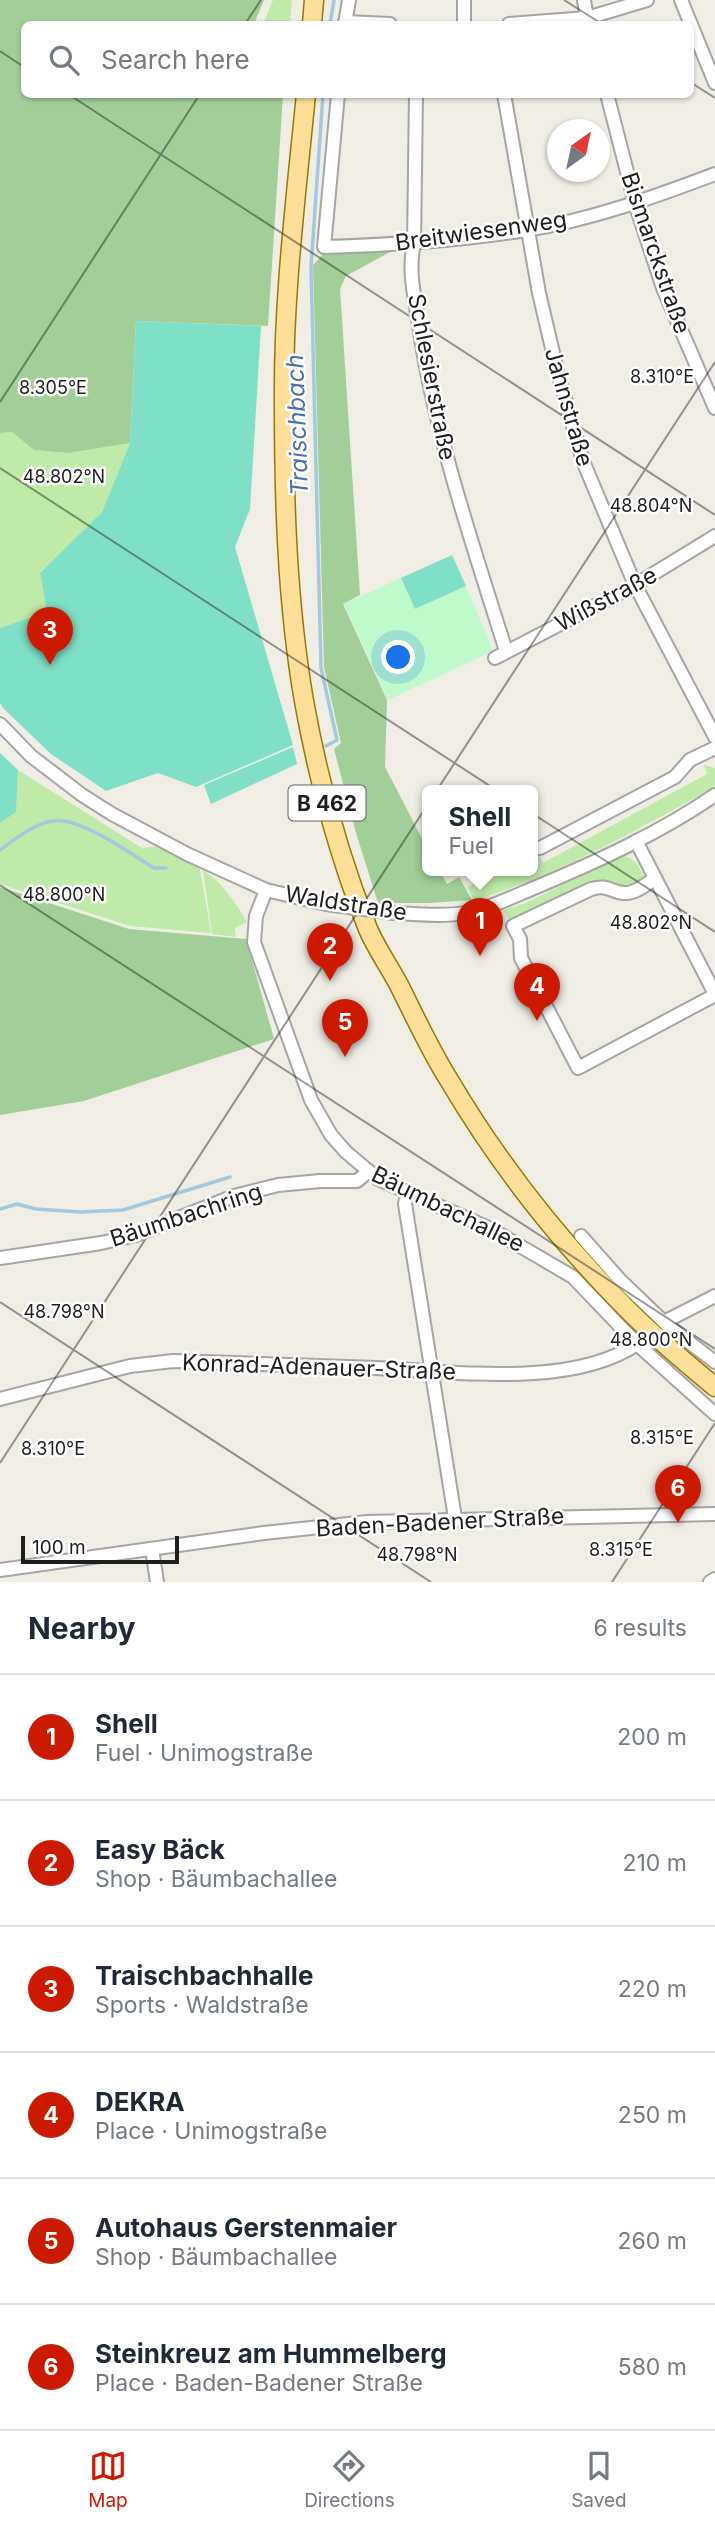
<!DOCTYPE html>
<meta charset="utf-8">
<style>
body{margin:0;font-family:Inter,sans-serif;background:#f6f6f7;color:#1f2937}
.compass{position:absolute;left:547px;top:119px;width:63px;height:63px;border-radius:50%;background:#fff;box-shadow:0 2px 5px #0004;rotate:33deg}
.scale{position:absolute;left:21px;bottom:18px;width:158px;box-sizing:border-box;padding-left:7px;border:4px solid #1e1e1e;border-top:0;font-size:19px;line-height:24px;white-space:nowrap;color:#1e1e1e;-webkit-text-stroke:5px #fff;paint-order:stroke}
.you{position:absolute;left:399px;top:658px;width:24px;height:24px;margin:-18px;border:5px solid #fff;border-radius:50%;background:#1a73e8;box-shadow:0 0 0 10px #1a73e833}
.badge{display:grid;place-items:center;width:46px;height:46px;border-radius:50%;background:#cc1a00;color:#fff;font-size:23px;font-weight:700}
.pin{position:absolute;translate:-50% -58px;filter:drop-shadow(0 2px 4px #0008)}
.pin::after{content:'';position:absolute;top:37px;width:24px;height:21px;background:inherit;clip-path:polygon(0 0,100% 0,50% 100%)}
.popup{position:absolute;left:422px;top:785px;width:116px;height:91px;box-sizing:border-box;display:grid;place-content:center;border-radius:10px;background:#fff;filter:drop-shadow(0 2px 5px #0005);font-size:23px;white-space:nowrap;color:#747a83}
.popup b{font-size:26px;color:#1f2937}
.popup::after{content:'';position:absolute;left:50%;top:100%;margin-left:-14px;border:14px solid transparent;border-top-color:#fff}
.list{margin:0;padding:0;list-style:none}
h2{display:flex;justify-content:space-between;align-items:center;height:91px;margin:0;padding:0 28px;font-size:30px}
h2 small{font-size:23px;font-weight:400;color:#747a83}
.list li{display:grid;grid-template-columns:46px 1fr auto;gap:21px;align-items:center;box-sizing:border-box;height:126px;padding:0 28px;border-top:2px solid #e0e1e3}
.list b{display:block;font-size:26px;white-space:nowrap}
.list p{margin:0;font-size:23px;white-space:nowrap;color:#747a83}
.list em{font-size:23px;font-style:normal;color:#747a83}
.icon{flex:none;width:38px;height:38px;fill:none;stroke:currentColor;stroke-width:2;stroke-linecap:round;stroke-linejoin:round}
.map{position:relative;flex:none;width:715px;height:1582px;overflow:hidden}
.search{position:absolute;background:#fff;box-shadow:0 2px 5px #0004;left:21px;right:21px;top:21px;height:77px;display:flex;align-items:center;gap:18px;box-sizing:border-box;padding:0 24px;border-radius:10px;color:#747a83;font-size:26px}
.sheet{height:847px;background:#fff}
nav{display:flex;justify-content:space-around;align-items:center;box-sizing:border-box;height:98px;border-top:2px solid #e0e1e3;background:#fff;font-size:19px;color:#747a83}
nav a{display:grid;justify-items:center;gap:4px}
nav .on{color:#cc1a00}
.map>svg:first-child{display:block}
.grass{fill:#c0eaa8}
.forest{fill:#a1cf97}
.park{fill:#bffacc}
.pitch{fill:#80e0c7}
.lines{fill:none;stroke-linecap:round;stroke-linejoin:round}
.stream{stroke:#a3c9de;stroke-width:3.5}
.minor-casing{stroke:#a5a5a5;stroke-width:16}
.primary-casing{stroke:#987900;stroke-width:21}
.minor{stroke:#fff;stroke-width:12}
.primary{stroke:#fddf9a;stroke-width:18}
.minor-bridge-casing{stroke:#a5a5a5;stroke-width:16;stroke-linecap:butt}
.minor-bridge{stroke:#fff;stroke-width:12}
.ticks{fill:none;stroke:#1e1e1e;stroke-width:2;stroke-opacity:0.45}
.labels{text-anchor:middle;dominant-baseline:central;stroke-width:5;stroke-linejoin:round;paint-order:stroke}
.shield{fill:#fff;stroke:#626262;stroke-width:2}
.shield-label{font-size:21px;font-weight:bold;fill:#1e1e1e}
.street-label{font-size:23px;fill:#1e1e1e;stroke:#fff}
.water-label{font-size:24px;font-style:italic;fill:#486faf;stroke:#fff}
.ticks-label{font-size:18px;text-anchor:middle;fill:#1e1e1e;stroke:#fff;stroke-width:5;stroke-linejoin:round;paint-order:stroke}
</style>
<div class="map">
<svg width="715" height="1582" viewBox="0 0 715 1582">
<rect width="100%" height="100%" fill="#efede4"/>
<g class="grass">
<polygon points="273,0 292,0 290,24 263,24"/>
<polygon points="12,432 34,450 67,453 130,443 102,512 40,573 47,612 0,628 0,433"/>
<path d="M704 765 715 768V785L708 791C632 832 557 876 474 900L467 887 503 870H532L533 857 539 854 543 863 707 774Z"/>
<polygon points="18,770 142,848 158,846 200,869 211,933 130,926 0,884 0,823 16,811"/>
<path d="M624 856C636 859 639 866 644 877 632 892 613 883 597 880L511 922 503 910 523 904Z"/>
<path d="M203 870C223 883 235 902 247 922L235 928 236 937 212 934Z"/>
</g>
<g class="forest">
<polygon points="0,0 264,0 254,24 24,24 24,94 283,95 268,326 136,321 130,443 68,453 34,450 12,432 0,433"/>
<polygon points="388,248 390,252 346,276 340,289 360,595 343,604 387,700 385,767 427,848 428,870 439,870 447,884 459,877 472,900 430,903 378,903 356,833 334,749 341,743 324,667 313,265 328,249"/>
<polygon points="0,887 129,929 246,939 274,1039 84,1101 0,1115"/>
</g>
<polygon class="park" points="401,578 415,609 466,586 493,651 388,700 344,604"/>
<g class="pitch">
<polygon points="136,321 261,326 250,509 235,547 293,745 196,787 158,773 106,791 51,754 4,709 0,703 0,628 47,612 40,573 102,512 130,443"/>
<polygon points="452,555 466,586 415,609 401,578"/>
<polygon points="293,747 297,764 211,804 204,785"/>
<polygon points="0,753 18,770 16,812 0,823"/>
</g>
<g class="lines">
<g class="stream">
<polyline points="330,24 334,0"/>
<polyline points="323,94 311,267 321,668 337,740 326,746"/>
<path d="M0 850C15 839 34 824 52 821 78 815 132 855 154 868H166"/>
<polyline points="0,1209 17,1204 36,1209 81,1212 123,1210 230,1177"/>
</g>
<g class="minor-casing">
<g id="minor">
<polyline points="584,0 588,24"/>
<polyline points="681,0 715,83"/>
<polyline points="345,22 390,24"/>
<polyline points="345,24 349,0"/>
<polyline points="464,24 464,0"/>
<polyline points="509,24 587,18 647,0"/>
<path d="M338 94 324 247C392 245 458 241 526 230 591 220 654 197 715 174"/>
<path d="M416 94 414 244C408 269 414 294 418 319 434 433 472 542 506 651"/>
<polyline points="504,94 539,293 558,374 583,461 635,585 715,737"/>
<polyline points="607,94 635,203 663,288 715,408"/>
<polyline points="495,658 635,585 715,536"/>
<polyline points="0,724 31,756 82,795 112,814 187,854 266,890 326,904"/>
<polyline points="636,841 715,994"/>
<polyline points="540,848 675,777 690,760 715,748"/>
<path d="M655 878C647 884 635 894 624 893 609 892 610 884 591 889L513 926 520 939 521 958 578 1068 715 995"/>
<polyline points="266,890 256,916 254,942 311,1100 331,1135 346,1152 378,1179 491,1229 573,1277 637,1344 715,1414"/>
<path d="M394 913C417 914 442 917 464 913 488 909 512 897 534 888 596 862 660 833 715 795"/>
<polyline points="407,1193 405,1204 455,1518"/>
<polyline points="581,1236 620,1280 668,1326 715,1362"/>
<polyline points="0,1258 101,1243 136,1235 234,1196 278,1185 320,1181 357,1181 369,1171"/>
<polyline points="664,1322 715,1296"/>
<path d="M0 1399 130 1366 173 1361C241 1363 308 1366 376 1368 452 1371 570 1389 637 1344"/>
<polyline points="152,1549 157,1582"/>
<polyline points="0,1570 264,1533 367,1522 715,1514"/>
<polyline points="710,1582 715,1579"/>
</g>
</g>
<g class="primary-casing">
<g id="primary">
<polyline points="312,24 314,0"/>
<path d="M306 94C296 197 283 299 284 402 284 501 287 603 304 701 318 779 339 856 368 929 376 948 389 966 399 985 415 1017 430 1050 449 1080 498 1163 557 1238 624 1306 652 1335 684 1361 715 1387"/>
</g>
</g>
<use href="#minor" class="minor"/>
<use href="#primary" class="primary"/>
<g class="minor-bridge-casing">
<polyline id="minor-bridge" points="326,904 394,913"/>
</g>
<use href="#minor-bridge" class="minor-bridge"/>
</g>
<path class="ticks" d="M564 0 602 24M245 24 261 0M0 51 24 67M690 82 715 98M68 94 715 515M0 402 200 94M0 468 715 932M0 885 715 1349M0 1302 431 1582M0 1463 715 362M612 1582 715 1423"/>
<g class="labels">
<rect class="shield" x="288.5" y="785.5" width="77" height="35" rx="5"/>
<g class="shield-label">
<text x="327" y="803">B 462</text>
</g>
<g class="street-label">
<text transform="translate(481 231) rotate(-8)">Breitwiesenweg</text>
<text transform="translate(656 253) rotate(71)">Bismarckstraße</text>
<text transform="translate(432 377) rotate(79)">Schlesierstraße</text>
<text transform="translate(569 407) rotate(74)">Jahnstraße</text>
<text transform="translate(606 599) rotate(-28)">Wißstraße</text>
<text transform="translate(346 903) rotate(9)">Waldstraße</text>
<text transform="translate(448 1209) rotate(26)">Bäumbachallee</text>
<text transform="translate(186 1215) rotate(-18)">Bäumbachring</text>
<text transform="translate(319 1367) rotate(2)">Konrad-Adenauer-Straße</text>
<text transform="translate(440 1522) rotate(-3)">Baden-Badener Straße</text>
</g>
<g class="water-label">
<text transform="translate(297 425) rotate(-92)">Traischbach</text>
</g>
</g>
<g class="ticks-label">
<text x="662" y="383">8.310°E</text>
<text x="53" y="394">8.305°E</text>
<text x="64" y="483">48.802°N</text>
<text x="651" y="512">48.804°N</text>
<text x="64" y="901">48.800°N</text>
<text x="651" y="929">48.802°N</text>
<text x="64" y="1318">48.798°N</text>
<text x="651" y="1346">48.800°N</text>
<text x="662" y="1444">8.315°E</text>
<text x="53" y="1455">8.310°E</text>
<text x="621" y="1556">8.315°E</text>
<text x="417" y="1561">48.798°N</text>
</g>
</svg>
<svg class="compass" viewBox="-18 -18 36 36"><path d="M0-13l5 13h-10z" fill="#e53935"/><path d="M0 13l5-13h-10z" fill="#747a83"/></svg>
<div class="scale">100 m</div>
<div class="you"></div>
<div class="pin badge" style="left:480px;top:956px">1</div>
<div class="popup"><b>Shell</b>Fuel</div>
<div class="pin badge" style="left:330px;top:981px">2</div>
<div class="pin badge" style="left:50px;top:665px">3</div>
<div class="pin badge" style="left:537px;top:1021px">4</div>
<div class="pin badge" style="left:345px;top:1057px">5</div>
<div class="pin badge" style="left:678px;top:1523px">6</div>
<div class="search"><svg class="icon" aria-label="search" viewBox="0 0 24 24"><circle cx="10" cy="10" r="6"/><path d="M15 15l6 6"/></svg>Search here</div>
</div>
<section class="sheet">
<h2>Nearby<small>6 results</small></h2>
<ul class="list">
<li><span class="badge">1</span><div><b>Shell</b><p>Fuel · Unimogstraße</p></div><em>200 m</em></li>
<li><span class="badge">2</span><div><b>Easy Bäck</b><p>Shop · Bäumbachallee</p></div><em>210 m</em></li>
<li><span class="badge">3</span><div><b>Traischbachhalle</b><p>Sports · Waldstraße</p></div><em>220 m</em></li>
<li><span class="badge">4</span><div><b>DEKRA</b><p>Place · Unimogstraße</p></div><em>250 m</em></li>
<li><span class="badge">5</span><div><b>Autohaus Gerstenmaier</b><p>Shop · Bäumbachallee</p></div><em>260 m</em></li>
<li><span class="badge">6</span><div><b>Steinkreuz am Hummelberg</b><p>Place · Baden-Badener Straße</p></div><em>580 m</em></li>
</ul>
</section>
<nav>
<a class="on"><svg class="icon" aria-label="map" viewBox="0 0 24 24"><path d="M3 6l6-2 6 2 6-2v14l-6 2-6-2-6 2zM9 4v14M15 6v14"/></svg>Map</a>
<a><svg class="icon" aria-label="directions" viewBox="0 0 24 24"><path d="M12 3l9 9-9 9-9-9zM9 14v-3h6M13 9l2 2-2 2"/></svg>Directions</a>
<a><svg class="icon" aria-label="saved" viewBox="0 0 24 24"><path d="M7 4h10v16l-5-4-5 4z"/></svg>Saved</a>
</nav>
